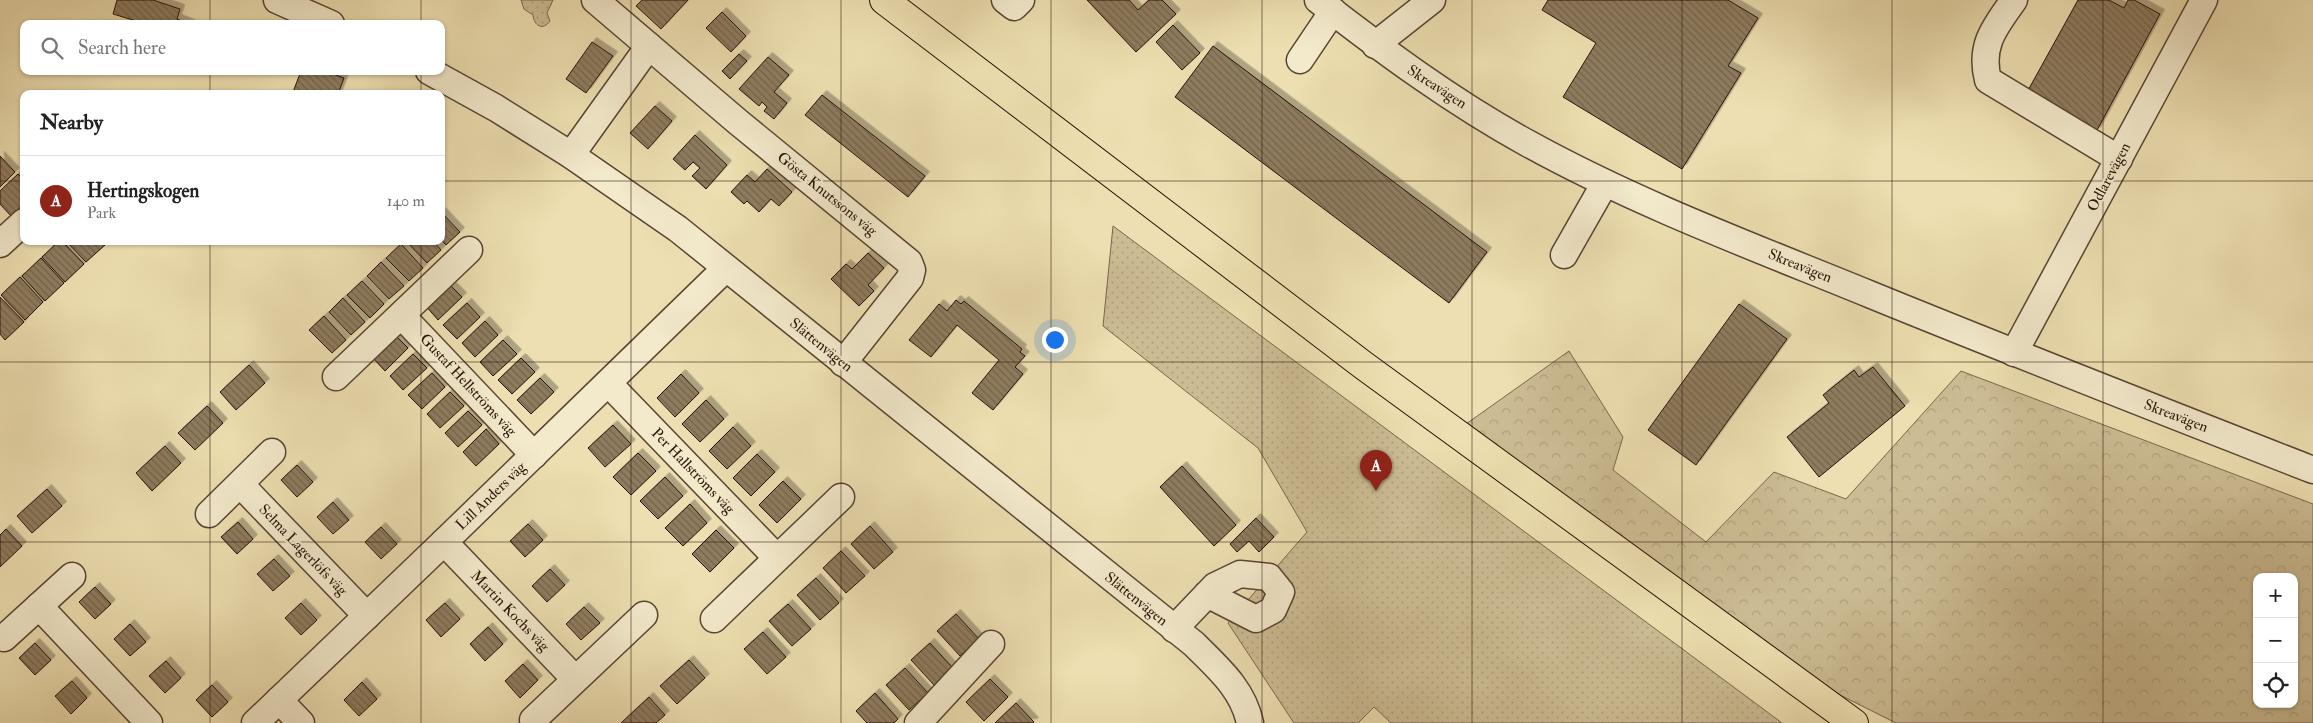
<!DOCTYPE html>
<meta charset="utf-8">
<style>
body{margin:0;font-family:"IM FELL Double Pica",serif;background:#f2f2f2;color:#222}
.controls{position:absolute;right:15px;bottom:15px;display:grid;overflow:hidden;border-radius:10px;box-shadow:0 1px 4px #0004}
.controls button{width:45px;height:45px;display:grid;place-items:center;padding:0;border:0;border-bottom:1px solid #e0e0e0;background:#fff;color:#222;font:25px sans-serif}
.you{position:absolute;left:1054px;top:339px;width:18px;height:18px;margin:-12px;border:4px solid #fff;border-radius:50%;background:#1a73e8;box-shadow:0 0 0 8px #1a73e833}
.badge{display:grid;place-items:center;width:32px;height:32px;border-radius:50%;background:#8f2418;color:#fff;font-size:16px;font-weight:700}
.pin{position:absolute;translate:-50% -41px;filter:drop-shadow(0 1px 2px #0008)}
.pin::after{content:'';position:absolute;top:26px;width:18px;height:15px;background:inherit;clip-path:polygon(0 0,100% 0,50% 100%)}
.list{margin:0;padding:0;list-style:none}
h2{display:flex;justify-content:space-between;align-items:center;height:65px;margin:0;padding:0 20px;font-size:21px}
h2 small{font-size:16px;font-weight:400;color:#767676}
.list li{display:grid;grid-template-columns:32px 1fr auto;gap:15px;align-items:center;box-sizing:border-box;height:90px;padding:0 20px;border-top:1px solid #e0e0e0}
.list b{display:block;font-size:19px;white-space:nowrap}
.list p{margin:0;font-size:16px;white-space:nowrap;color:#767676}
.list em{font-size:16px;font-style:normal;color:#767676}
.icon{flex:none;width:28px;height:28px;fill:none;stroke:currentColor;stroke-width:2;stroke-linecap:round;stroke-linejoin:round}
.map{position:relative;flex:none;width:2313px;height:723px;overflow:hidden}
.search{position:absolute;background:#fff;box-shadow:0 1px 4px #0004;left:20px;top:20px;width:425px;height:55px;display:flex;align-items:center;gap:12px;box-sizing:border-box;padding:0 18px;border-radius:10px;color:#767676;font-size:19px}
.panel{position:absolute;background:#fff;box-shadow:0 1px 4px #0004;left:20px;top:90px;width:425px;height:155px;border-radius:10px}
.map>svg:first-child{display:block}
.forest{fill:url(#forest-crowns);stroke:#7a664e;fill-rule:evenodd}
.park{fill:url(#park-dots);stroke:#7a664e}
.building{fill:url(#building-back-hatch);stroke:#281107;filter:url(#shadow)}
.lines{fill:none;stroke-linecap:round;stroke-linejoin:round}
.minor-casing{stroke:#594432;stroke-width:29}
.major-casing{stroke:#281107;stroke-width:30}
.minor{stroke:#f3eacc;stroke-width:26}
.major{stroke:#eddfb1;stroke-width:28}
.grid{fill:none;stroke:#281107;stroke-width:1;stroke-opacity:0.55}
.labels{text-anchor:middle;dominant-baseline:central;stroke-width:4.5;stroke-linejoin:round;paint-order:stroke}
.street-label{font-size:15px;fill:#281107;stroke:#f3eacc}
</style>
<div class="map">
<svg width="2313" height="723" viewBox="0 0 2313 723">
<defs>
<pattern id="forest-crowns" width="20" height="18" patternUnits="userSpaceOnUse" patternTransform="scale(1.25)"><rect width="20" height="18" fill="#ccbc94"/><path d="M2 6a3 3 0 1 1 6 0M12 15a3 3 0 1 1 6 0" fill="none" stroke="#afa17e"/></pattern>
<pattern id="park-dots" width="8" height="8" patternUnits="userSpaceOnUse" patternTransform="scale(1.25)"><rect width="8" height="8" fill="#ccbc94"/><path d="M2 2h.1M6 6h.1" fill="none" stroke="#afa17e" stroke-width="1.8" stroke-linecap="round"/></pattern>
<pattern id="building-back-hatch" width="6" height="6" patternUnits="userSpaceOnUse" patternTransform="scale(1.25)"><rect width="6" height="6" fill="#8e7c5f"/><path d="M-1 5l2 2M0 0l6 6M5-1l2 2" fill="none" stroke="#74644c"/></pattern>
<filter id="shadow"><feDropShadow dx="4.5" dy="-4.5" stdDeviation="0" flood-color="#0004"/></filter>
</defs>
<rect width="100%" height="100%" fill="#eddfb1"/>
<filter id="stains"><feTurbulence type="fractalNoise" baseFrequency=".004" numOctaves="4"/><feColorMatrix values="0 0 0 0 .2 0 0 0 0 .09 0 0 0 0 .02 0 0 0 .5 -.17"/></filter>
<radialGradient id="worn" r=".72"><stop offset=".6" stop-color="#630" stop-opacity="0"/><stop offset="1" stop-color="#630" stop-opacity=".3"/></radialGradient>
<path class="forest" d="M1569 351 1623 437 1613 470 1706 542 1774 472 1846 499 1961 371 2313 504V723H1896L1840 695 1466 424ZM2257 577H2294V704H2257Z"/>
<g class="park">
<path d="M521 0H553L547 13 550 21C543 31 534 26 533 15L524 9Z"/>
<polygon points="1113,226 1782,723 1391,723 1374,707 1358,723 1294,723 1228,623 1307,532 1258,448 1103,326"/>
</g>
<g class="building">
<polygon points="117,0 153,0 180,9 177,19 190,24 135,24 136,21 113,14"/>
<polygon points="642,0 688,0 661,29 636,6"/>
<polygon points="1087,0 1129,0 1138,10 1149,0 1162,0 1176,14 1136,52"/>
<polygon points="1548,0 1728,0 1758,18 1728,66 1741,73 1682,169 1563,97 1596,43 1542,10"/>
<polygon points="2078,0 2109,0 2124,8 2128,0 2134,0 2160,14 2096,132 2026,94"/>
<polygon points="722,12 746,36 731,52 706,28"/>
<polygon points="1173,25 1200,53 1182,70 1156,42"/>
<polygon points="592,42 613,56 586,93 566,79"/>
<polygon points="1213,46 1487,252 1449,303 1175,97"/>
<polygon points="739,54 747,61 730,79 722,71"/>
<polygon points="768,57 789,75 774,92 787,103 774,119 764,111 767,107 762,102 759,106 739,89"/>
<polygon points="301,71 325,71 344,78 338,94 299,94 293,92"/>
<polygon points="822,95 925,176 908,197 805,115"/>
<polygon points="655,106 672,121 648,149 630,133"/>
<polygon points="695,135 727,165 706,189 692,176 700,168 693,162 685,170 673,159"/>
<polygon points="0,156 15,172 0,187"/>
<polygon points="767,169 792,192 779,206 771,199 759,212 747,201 744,204 731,192 747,175 755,182"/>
<polygon points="18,174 24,180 24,204 11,216 0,204 0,191"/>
<polygon points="441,212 460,232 446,245 441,240"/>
<polygon points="59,241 62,241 84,264 65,282 42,257"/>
<polygon points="66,241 101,241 105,245 86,262"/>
<polygon points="406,241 433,241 441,250 427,263"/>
<polygon points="401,244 423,268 409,281 386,258"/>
<polygon points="868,253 884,268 868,285 874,291 859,306 831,279 846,264 852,269"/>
<polygon points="41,258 64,283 45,301 22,276"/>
<polygon points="381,262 404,286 389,299 367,276"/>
<polygon points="20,277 43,302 25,320 1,295"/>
<polygon points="362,281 384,304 370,318 347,295"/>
<polygon points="448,283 462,297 438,320 425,305"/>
<polygon points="0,297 24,322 5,340 0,334"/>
<polygon points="343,298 365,322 351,335 329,312"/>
<polygon points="956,300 961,304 964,301 1022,349 1020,352 1025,356 1015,367 1023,374 993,410 972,393 999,360 957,325 931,357 909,340 939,304 947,311"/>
<polygon points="467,303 480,317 457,339 443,325"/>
<polygon points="1739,304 1787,339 1696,465 1648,430"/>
<polygon points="324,316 346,340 332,353 309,330"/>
<polygon points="485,321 498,335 475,357 462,343"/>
<polygon points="394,334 408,348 385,371 371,356"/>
<polygon points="503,340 517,354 493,376 480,362"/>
<polygon points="413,354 427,368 403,390 390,376"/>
<polygon points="521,358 535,372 512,394 498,380"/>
<polygon points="249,365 265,383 236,410 220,392"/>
<polygon points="1873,367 1905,406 1819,477 1787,437 1829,403 1823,395 1854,370 1859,377"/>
<polygon points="432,373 445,387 422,409 408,395"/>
<polygon points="681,374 699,393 675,417 657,398"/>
<polygon points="540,378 554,392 531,414 517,400"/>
<polygon points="450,392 464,406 440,428 427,414"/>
<polygon points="706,400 724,419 700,442 682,424"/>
<polygon points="207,406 223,423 195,450 178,433"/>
<polygon points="468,411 482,425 458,447 445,433"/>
<polygon points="613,425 631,444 605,467 588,448"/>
<polygon points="733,427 751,446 727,469 709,451"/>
<polygon points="486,429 499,444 476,466 463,452"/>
<polygon points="165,446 181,463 152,491 136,473"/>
<polygon points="638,453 656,471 631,495 613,477"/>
<polygon points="757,454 775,472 751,496 733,478"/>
<polygon points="297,465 313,482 297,497 281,480"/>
<polygon points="1182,466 1236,525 1214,546 1160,487"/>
<polygon points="665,477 683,496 658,519 640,501"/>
<polygon points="783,481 801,499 777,523 759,505"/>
<polygon points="47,489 62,506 32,533 17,516"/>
<polygon points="333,502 349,520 333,534 317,517"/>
<polygon points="690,504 707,523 683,546 665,528"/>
<polygon points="1256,518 1274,537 1259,552 1249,541 1237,552 1230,544"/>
<polygon points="238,522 253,539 237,554 221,537"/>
<polygon points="528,524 543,540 525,557 510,541"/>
<polygon points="870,526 893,552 874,569 851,544"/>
<polygon points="381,527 397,544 381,559 365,542"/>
<polygon points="6,529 22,546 0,567 0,535"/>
<polygon points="716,530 734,548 710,572 692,554"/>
<polygon points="841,551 865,576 846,593 823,568"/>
<polygon points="274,559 290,576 273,591 257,574"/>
<polygon points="550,569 565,585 547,602 532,586"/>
<polygon points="816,578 839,603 820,620 797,595"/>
<polygon points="95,587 111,604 95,619 79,602"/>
<polygon points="301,603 317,620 301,635 285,618"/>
<polygon points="445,603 460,619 441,637 426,620"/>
<polygon points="788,604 811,629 792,646 769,621"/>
<polygon points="584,607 600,623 581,640 566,624"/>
<polygon points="956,614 979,639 960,656 937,631"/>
<polygon points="130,624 146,642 130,656 114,639"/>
<polygon points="488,627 503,644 485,661 470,644"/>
<polygon points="763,632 786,657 767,674 744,649"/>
<polygon points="35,643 51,660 35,675 19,658"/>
<polygon points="930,643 953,668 934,685 911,660"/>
<polygon points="689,660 705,678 677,704 660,686"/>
<polygon points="166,661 181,678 165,693 149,676"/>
<polygon points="523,664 538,680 520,698 505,681"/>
<polygon points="905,668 928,693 909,710 886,685"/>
<polygon points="990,679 1008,697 984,721 966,702"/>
<polygon points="72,681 87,698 71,714 55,696"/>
<polygon points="362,682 377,699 359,716 344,700"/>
<polygon points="212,685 228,702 212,717 196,700"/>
<polygon points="875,693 898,719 894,723 867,723 856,711"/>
<polygon points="649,697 665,715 656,723 621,723"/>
<polygon points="1016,703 1034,722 1032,723 995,723"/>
</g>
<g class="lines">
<g class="minor-casing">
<g id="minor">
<polyline points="277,0 331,24"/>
<polyline points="595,0 738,122 909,262 912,270 910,278 843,363"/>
<polyline points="1005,0 1014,7 1021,0"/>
<path d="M1318 0C1385 52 1454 103 1529 144 1638 204 1754 247 1869 294 2016 354 2165 412 2313 470"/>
<path d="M2014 0C1995 27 1979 45 1988 80L2119 159"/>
<polyline points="1375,45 1432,0"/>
<polyline points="1300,60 1333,11"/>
<path d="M429 71 496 108 571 155 678 229 1194 644C1218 668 1243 689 1250 723"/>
<polyline points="571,155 649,46"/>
<polyline points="0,244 24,222"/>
<polyline points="1564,255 1605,183"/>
<polyline points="402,316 534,455"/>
<polyline points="2014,353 2204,0"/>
<polyline points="336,377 469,250"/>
<polyline points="608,383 777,558"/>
<polyline points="240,484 367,616"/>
<polyline points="209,514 272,452"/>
<polyline points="444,542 575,679"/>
<polyline points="39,606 149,723"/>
<polyline points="714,619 841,497"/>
<polyline points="1174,629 1215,586 1240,574 1269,577 1281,592 1273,610 1256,619 1207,594"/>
<polyline points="4,638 72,576"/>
<polyline points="279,700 301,723"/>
<polyline points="533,720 644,615"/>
<polyline points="255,723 444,542 726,268"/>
<polyline points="918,723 991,644"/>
</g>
</g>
<g class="major-casing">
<polyline id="major" points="884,0 1363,365 1854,723"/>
</g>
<use href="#minor" class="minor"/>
<use href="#major" class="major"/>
</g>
<path class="grid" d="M210 0V24M421 0V24M631 0V723M841 0V723M1051 0V723M1262 0V723M1472 0V723M1682 0V723M1892 0V723M2103 0V723M210 71V94M421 71V94M0 181H24M441 181H2313M210 241V723M421 241V723M0 362H2313M0 542H2313"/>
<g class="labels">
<g class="street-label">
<text transform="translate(1437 87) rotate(33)">Skreavägen</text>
<text transform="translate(2109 177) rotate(-62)">Odlarevägen</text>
<text transform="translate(827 194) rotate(39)">Gösta Knutssons väg</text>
<text transform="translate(1800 266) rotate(22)">Skreavägen</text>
<text transform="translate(821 345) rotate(39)">Slättenvägen</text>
<text transform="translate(468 385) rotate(47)">Gustaf Hellströms väg</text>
<text transform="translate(2176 416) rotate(21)">Skreavägen</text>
<text transform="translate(693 471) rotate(46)">Per Hallströms väg</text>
<text transform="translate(491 496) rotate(-44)">Lill Anders väg</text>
<text transform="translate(303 550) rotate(46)">Selma Lagerlöfs väg</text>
<text transform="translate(1136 599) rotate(39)">Slättenvägen</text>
<text transform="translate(510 611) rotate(46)">Martin Kochs väg</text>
</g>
</g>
<rect width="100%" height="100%" filter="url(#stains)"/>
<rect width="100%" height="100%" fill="url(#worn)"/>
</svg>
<div class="controls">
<button>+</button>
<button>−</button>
<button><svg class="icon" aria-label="locate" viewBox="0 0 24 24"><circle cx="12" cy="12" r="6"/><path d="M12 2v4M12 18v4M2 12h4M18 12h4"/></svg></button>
</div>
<div class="you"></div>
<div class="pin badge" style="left:1376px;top:491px">A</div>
<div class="search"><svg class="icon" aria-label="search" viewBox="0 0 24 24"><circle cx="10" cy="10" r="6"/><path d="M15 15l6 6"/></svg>Search here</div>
<section class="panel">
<h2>Nearby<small></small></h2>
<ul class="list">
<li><span class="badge">A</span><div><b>Hertingskogen</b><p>Park</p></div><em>140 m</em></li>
</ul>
</section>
</div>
